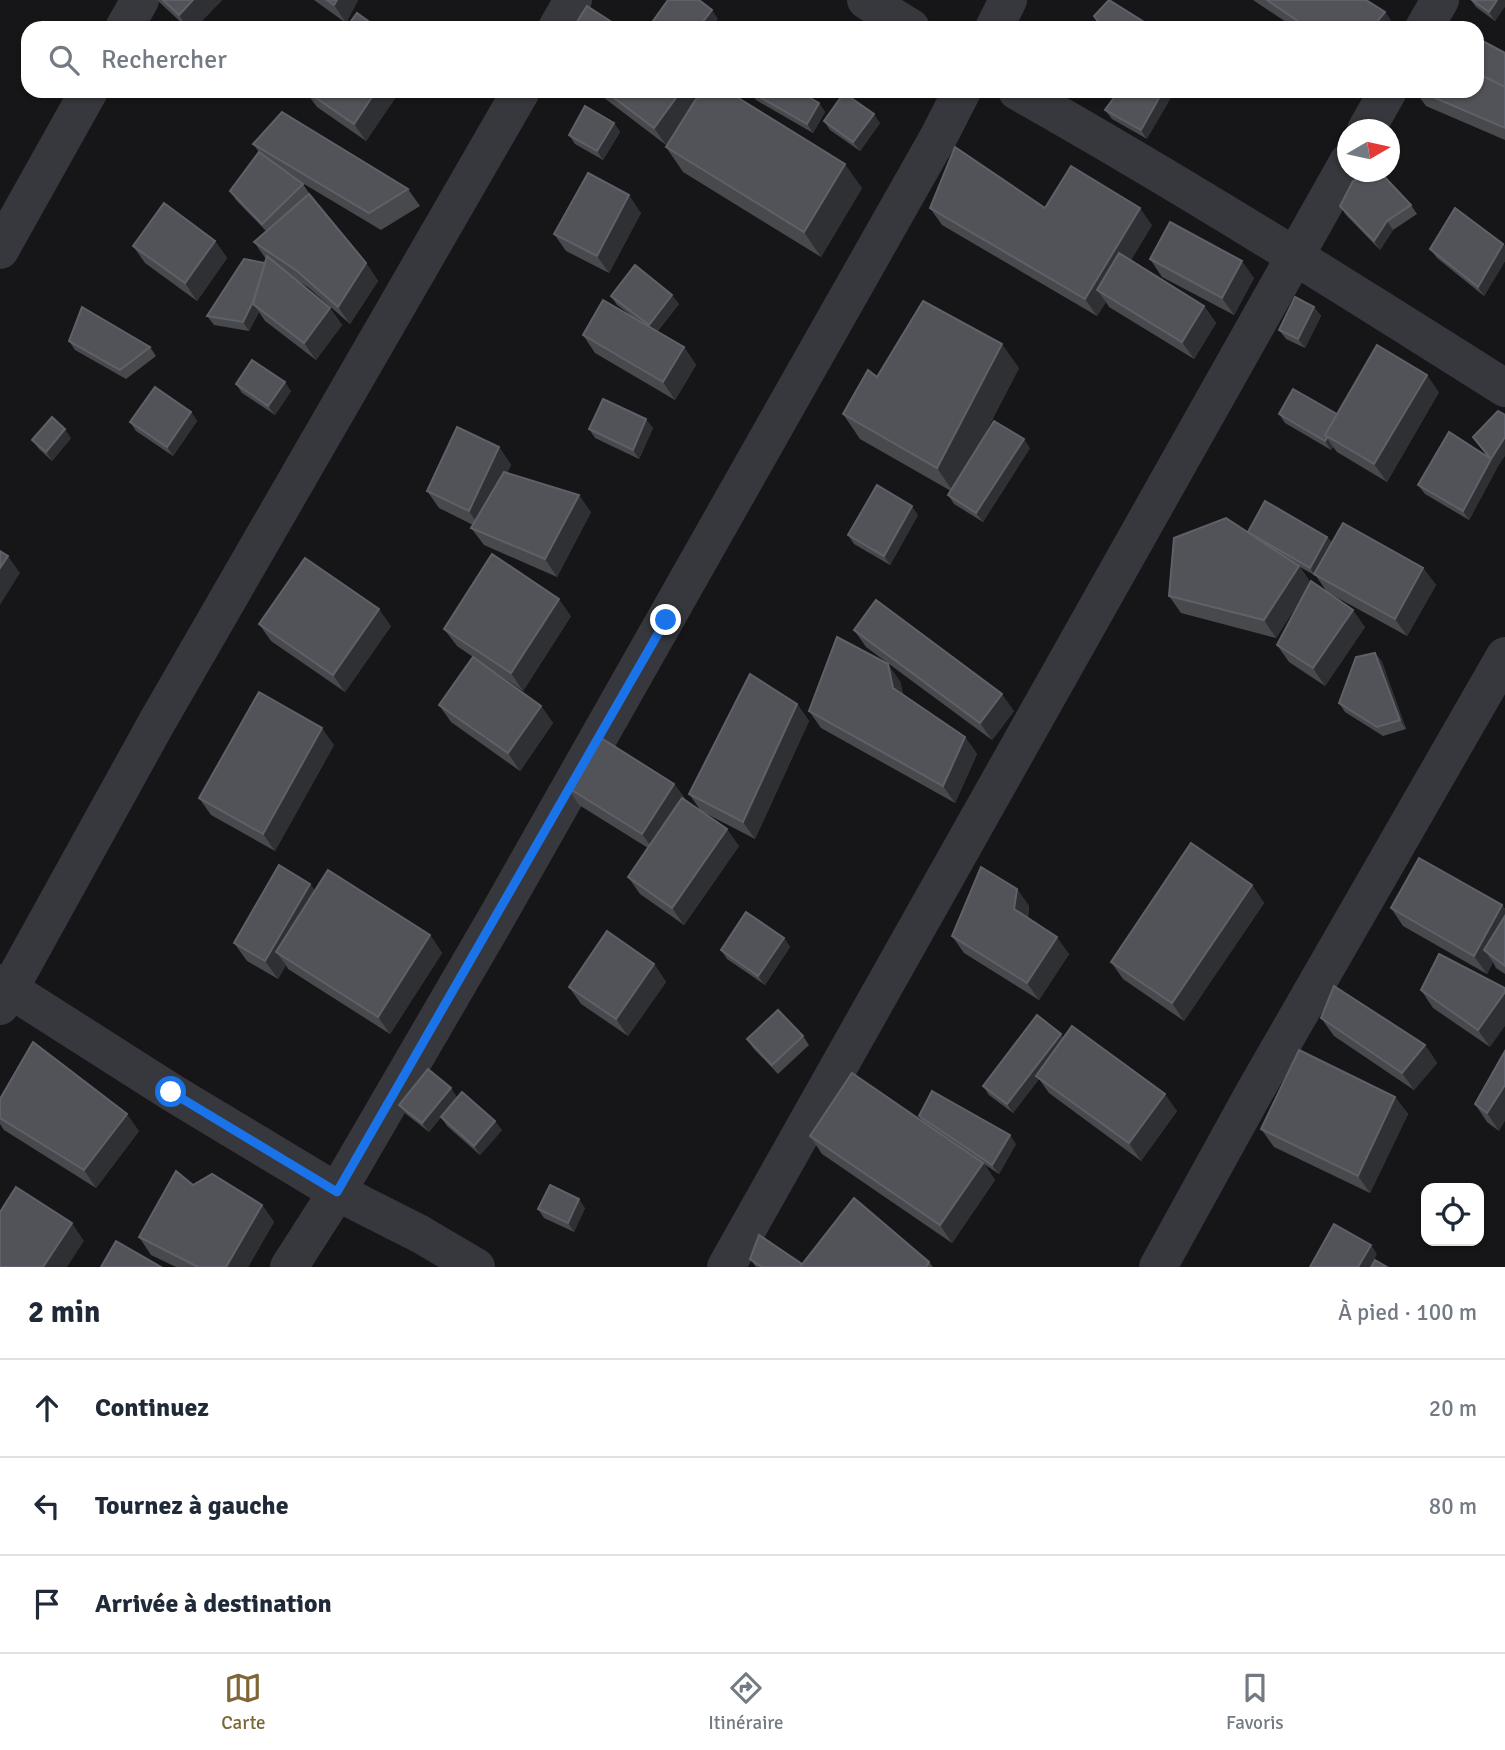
<!DOCTYPE html>
<html lang="fr">
<meta charset="utf-8">
<style>
body{margin:0;font-family:Signika,sans-serif;background:#f6f6f7;color:#1f2937}
.controls{position:absolute;right:21px;bottom:21px;display:grid;overflow:hidden;border-radius:14px;box-shadow:0 2px 5px #0004}
.controls button{width:63px;height:63px;display:grid;place-items:center;padding:0;border:0;border-bottom:2px solid #e0e1e3;background:#fff;color:#1f2937;font:35px sans-serif}
.compass{position:absolute;left:1337px;top:119px;width:63px;height:63px;border-radius:50%;background:#fff;box-shadow:0 2px 5px #0004;rotate:81deg}
.stop{position:absolute;width:21px;height:21px;margin:-16px;border:5px solid #1a73e8;border-radius:50%;background:#fff}
.stop.end{background:#1a73e8;border-color:#fff;box-shadow:0 2px 7px #0008}
.list{margin:0;padding:0;list-style:none}
h2{display:flex;justify-content:space-between;align-items:center;height:91px;margin:0;padding:0 28px;font-size:30px}
h2 small{font-size:23px;font-weight:400;color:#747a83}
.list li{display:grid;grid-template-columns:46px 1fr auto;gap:21px;align-items:center;box-sizing:border-box;height:98px;padding:0 28px;border-top:2px solid #e0e1e3}
.list b{display:block;font-size:26px;white-space:nowrap}
.list em{font-size:23px;font-style:normal;color:#747a83}
.icon{flex:none;width:38px;height:38px;fill:none;stroke:currentColor;stroke-width:2;stroke-linecap:round;stroke-linejoin:round}
.map{position:relative;flex:none;width:1505px;height:1267px;overflow:hidden}
.search{position:absolute;background:#fff;box-shadow:0 2px 5px #0004;left:21px;right:21px;top:21px;height:77px;display:flex;align-items:center;gap:18px;box-sizing:border-box;padding:0 24px;border-radius:21px;color:#747a83;font-size:26px}
.sheet{height:385px;background:#fff}
nav{display:flex;justify-content:space-around;align-items:center;box-sizing:border-box;height:98px;border-top:2px solid #e0e1e3;background:#fff;font-size:19px;color:#747a83}
nav a{display:grid;justify-items:center;gap:4px}
nav .on{color:#7e6636}
.map>svg:first-child{display:block}
.lines{fill:none;stroke-linecap:round;stroke-linejoin:round}
.minor{stroke:#37383d;stroke-width:38}
.wall{fill:#47494d}
.shaded-wall{fill:#2f3033}
.building{fill:#525359;stroke:#5f6168;stroke-width:2}
.route{stroke:#1a73e8;stroke-width:9}
</style>
<div class="map">
<svg width="1505" height="1267" viewBox="0 0 1505 1267">
<rect width="100%" height="100%" fill="#161618"/>
<g class="lines">
<g class="minor">
<polyline points="866,0 911,28"/>
<polyline points="124,28 140,0"/>
<polyline points="557,28 573,0"/>
<polyline points="994,28 1008,0"/>
<polyline points="1424,28 1440,0"/>
<path d="M1017 91C1183 185 1344 286 1505 388"/>
<polyline points="1366,130 1388,91"/>
<polyline points="0,250 89,91"/>
<polyline points="0,983 171,1092 337,1192 420,1234 476,1267"/>
<polyline points="0,1006 157,722 521,91"/>
<polyline points="289,1267 337,1192 498,915 939,136 962,91"/>
<polyline points="726,1267 1348,162"/>
<polyline points="1158,1267 1255,1091 1505,656"/>
</g>
</g>
<g class="wall">
<polygon points="157,0 222,0 195,28 187,28"/>
<polygon points="314,0 358,0 346,23"/>
<polygon points="1253,0 1366,0 1385,12 1396,28 1295,28"/>
<polygon points="1471,0 1505,0 1495,21 1476,7"/>
<polygon points="1144,22 1148,28 1102,28"/>
<polygon points="1505,53 1505,140 1426,106 1415,91 1477,91"/>
<polygon points="305,91 400,91 366,141 317,107"/>
<polygon points="597,91 689,91 695,100 862,188 821,257 683,172 666,147 674,134 666,145 599,94"/>
<polygon points="749,91 819,103 825,112 813,133 756,100"/>
<polygon points="1119,91 1147,139 1112,119 1105,110"/>
<polygon points="824,121 880,123 860,151 830,130"/>
<polygon points="614,123 620,132 603,160 575,144 569,135"/>
<polygon points="253,144 408,189 420,206 381,230 299,181 303,184 309,193 302,200 366,263 378,281 350,324 309,288 289,275 330,308 342,325 316,360 265,321 259,312 249,331 214,325 207,316 265,263 266,259 254,242 266,231 236,200 230,191 259,152"/>
<polygon points="1411,205 1417,214 1393,230 1380,250 1346,215 1340,206"/>
<polygon points="930,208 1045,208 1152,225 1131,260 1204,306 1216,323 1194,359 1109,307 1106,302 1097,316 942,225"/>
<polygon points="641,213 609,273 566,251 554,234"/>
<polygon points="215,241 227,258 197,301 145,263 133,246"/>
<polygon points="1503,244 1505,246 1505,261 1484,296 1437,258 1430,249"/>
<polygon points="1150,259 1254,278 1234,315 1162,277"/>
<polygon points="611,296 679,304 657,332 684,347 696,365 675,400 595,353 583,335 637,320 617,305"/>
<polygon points="1314,307 1321,316 1305,348 1286,339 1279,330"/>
<polygon points="69,341 150,347 156,356 126,379 75,350"/>
<polygon points="1019,368 979,445 1030,448 983,522 954,504 948,495 951,491 860,439 843,414 877,377"/>
<polygon points="236,384 291,391 275,415 242,393"/>
<polygon points="1439,392 1387,482 1337,452 1333,447 1331,450 1285,423 1279,414 1337,414"/>
<polygon points="191,412 197,421 173,456 136,431 130,422"/>
<polygon points="653,428 639,459 595,438 589,429"/>
<polygon points="1473,437 1497,468 1469,520 1425,494 1418,485 1489,457"/>
<polygon points="71,438 52,461 39,449 32,440"/>
<polygon points="499,447 511,465 507,473 591,512 557,577 484,545 471,528 473,525 439,508 427,491"/>
<polygon points="918,515 890,565 854,544 848,535"/>
<polygon points="1248,532 1327,537 1332,543 1423,568 1436,585 1407,636 1327,592 1316,576 1300,567 1310,582 1365,627 1325,686 1289,662 1277,645 1303,595 1276,638 1181,613 1169,596"/>
<polygon points="571,616 523,691 457,646 444,629"/>
<polygon points="259,624 391,626 345,692 271,641"/>
<polygon points="854,630 1014,711 992,740 866,647"/>
<polygon points="1375,653 1382,662 1406,729 1383,736 1345,712 1339,703"/>
<polygon points="900,681 903,694 965,737 977,754 955,803 821,728 809,711"/>
<polygon points="797,704 809,721 755,839 701,811 689,794"/>
<polygon points="439,705 541,706 553,723 520,771 451,722"/>
<polygon points="334,745 275,851 211,815 199,798"/>
<polygon points="674,784 686,800 739,846 684,925 640,894 628,877 648,848 579,805 567,787"/>
<polygon points="310,884 315,891 430,935 442,953 390,1034 288,969 286,965 278,979 247,961 234,943"/>
<polygon points="1252,885 1264,903 1184,1021 1123,979 1111,962"/>
<polygon points="1017,889 1029,906 1028,918 1069,954 1039,1000 964,953 952,936"/>
<polygon points="1502,905 1505,909 1505,974 1496,968 1493,962 1487,974 1403,926 1391,908"/>
<polygon points="784,938 790,947 765,985 727,959 721,950"/>
<polygon points="1439,954 1490,1047 1433,1008 1421,990"/>
<polygon points="654,964 666,982 628,1036 581,1004 569,987"/>
<polygon points="1321,1018 1425,1045 1437,1063 1414,1090 1334,1036"/>
<polygon points="803,1036 809,1045 778,1074 753,1048 747,1039"/>
<polygon points="1063,1038 1177,1111 1141,1161 1049,1093 1039,1079 1013,1113 989,1095 983,1086"/>
<polygon points="1505,1051 1499,1131 1487,1122 1475,1104"/>
<polygon points="457,1097 447,1110 502,1130 480,1155 447,1126 441,1117 429,1132 406,1114 399,1105"/>
<polygon points="1395,1097 1408,1114 1370,1193 1274,1147 1261,1129"/>
<polygon points="0,1099 139,1131 96,1188 4,1130 0,1124"/>
<polygon points="919,1116 1016,1144 999,1174 984,1164 995,1180 952,1243 822,1154 810,1136 922,1121"/>
<polygon points="193,1185 262,1205 274,1222 248,1267 176,1267 151,1255 139,1237"/>
<polygon points="585,1208 574,1232 544,1218 538,1209"/>
<polygon points="750,1259 802,1264 929,1262 933,1267 756,1267"/>
</g>
<g class="shaded-wall">
<polygon points="193,0 222,0 195,28 188,28 179,15"/>
<polygon points="337,0 358,0 346,23 334,5"/>
<polygon points="1497,0 1505,0 1505,7 1495,21 1489,12"/>
<polygon points="712,10 718,19 711,28 698,28"/>
<polygon points="1385,12 1396,28 1372,28"/>
<polygon points="376,91 400,91 366,141 354,124"/>
<polygon points="583,91 590,91 587,96"/>
<polygon points="681,91 689,91 697,103 666,145 654,128"/>
<polygon points="1163,91 1175,91 1147,139 1141,130"/>
<polygon points="819,103 825,112 813,133 807,124"/>
<polygon points="874,114 880,123 860,151 853,142"/>
<polygon points="614,123 620,132 603,160 597,151"/>
<polygon points="845,164 862,188 821,257 804,232"/>
<polygon points="629,195 641,213 609,273 597,256"/>
<polygon points="1140,208 1152,225 1109,297 1097,290 1106,302 1097,316 1085,299"/>
<polygon points="1387,221 1393,230 1380,250 1374,241"/>
<polygon points="215,241 227,258 197,301 185,283"/>
<polygon points="1503,244 1505,246 1505,261 1484,296 1478,287"/>
<polygon points="1242,261 1254,278 1234,315 1222,298"/>
<polygon points="366,263 378,281 350,324 338,307"/>
<polygon points="272,265 253,304 259,312 249,331 243,322"/>
<polygon points="672,295 679,304 655,334 649,325"/>
<polygon points="1204,306 1216,323 1194,359 1182,342"/>
<polygon points="1314,307 1321,316 1305,348 1298,339"/>
<polygon points="330,308 342,325 316,360 304,343"/>
<polygon points="1002,344 1019,368 954,493 937,468"/>
<polygon points="684,347 696,365 675,400 663,382"/>
<polygon points="1427,375 1439,392 1387,482 1374,464"/>
<polygon points="285,382 291,391 275,415 268,406"/>
<polygon points="191,412 197,421 173,456 167,447"/>
<polygon points="646,419 653,428 639,459 633,450"/>
<polygon points="65,429 71,438 52,461 46,452"/>
<polygon points="1505,437 1505,456 1497,468 1469,520 1463,511 1491,459"/>
<polygon points="1327,438 1333,447 1331,450 1325,441"/>
<polygon points="1024,439 1030,448 983,522 976,513"/>
<polygon points="499,447 511,465 481,529 469,511"/>
<polygon points="579,495 591,512 557,577 545,559"/>
<polygon points="912,506 918,515 890,565 884,556"/>
<polygon points="1327,537 1333,546 1315,575 1310,568"/>
<polygon points="8,556 20,573 0,605 0,568"/>
<polygon points="1299,566 1311,584 1276,638 1264,620"/>
<polygon points="1423,568 1436,585 1407,636 1395,619"/>
<polygon points="559,599 571,616 523,691 511,673"/>
<polygon points="379,609 391,626 345,692 333,675"/>
<polygon points="1353,610 1365,627 1325,686 1313,668"/>
<polygon points="1375,653 1382,662 1406,729 1400,720"/>
<polygon points="888,664 900,681 905,705 893,688"/>
<polygon points="1002,694 1014,711 992,740 980,723"/>
<polygon points="797,704 809,721 755,839 743,822"/>
<polygon points="541,706 553,723 520,771 508,753"/>
<polygon points="322,728 334,745 275,851 263,834"/>
<polygon points="965,737 977,754 955,803 943,786"/>
<polygon points="674,784 686,801 655,852 642,834"/>
<polygon points="727,829 739,846 684,925 672,908"/>
<polygon points="310,884 323,901 276,952 286,965 278,979 265,961"/>
<polygon points="1252,885 1264,903 1184,1021 1172,1003"/>
<polygon points="1017,889 1029,906 1026,926 1014,909"/>
<polygon points="1502,905 1505,909 1505,940 1484,950 1493,962 1487,974 1474,956"/>
<polygon points="430,935 442,953 390,1034 378,1017"/>
<polygon points="1057,937 1069,954 1039,1000 1027,983"/>
<polygon points="784,938 790,947 765,985 758,976"/>
<polygon points="654,964 666,982 628,1036 616,1019"/>
<polygon points="1505,992 1505,1026 1490,1047 1478,1030"/>
<polygon points="1061,1034 1067,1043 1036,1076 1039,1079 1013,1113 1007,1104"/>
<polygon points="1425,1045 1437,1063 1414,1090 1402,1073"/>
<polygon points="1505,1085 1505,1121 1499,1131 1487,1113"/>
<polygon points="451,1088 457,1097 429,1132 422,1123"/>
<polygon points="1165,1094 1177,1111 1141,1161 1129,1143"/>
<polygon points="1395,1097 1408,1114 1370,1193 1358,1176"/>
<polygon points="127,1114 139,1131 96,1188 84,1170"/>
<polygon points="495,1121 502,1130 480,1155 474,1146"/>
<polygon points="1010,1135 1016,1144 999,1174 992,1165"/>
<polygon points="983,1163 995,1180 952,1243 940,1225"/>
<polygon points="579,1199 585,1208 574,1232 568,1223"/>
<polygon points="262,1205 274,1222 248,1267 226,1267"/>
<polygon points="72,1223 84,1241 67,1267 43,1267"/>
<polygon points="1371,1245 1377,1254 1370,1267 1358,1267"/>
</g>
<g class="building">
<polygon points="163,0 193,0 179,15"/>
<polygon points="327,0 337,0 334,5"/>
<polygon points="668,0 699,0 712,10 698,28 648,28"/>
<polygon points="1109,0 1144,22 1138,28 1103,28 1094,16"/>
<polygon points="1267,0 1366,0 1385,12 1372,28 1308,28"/>
<polygon points="1472,0 1497,0 1489,12"/>
<polygon points="587,6 618,26 617,28 573,28"/>
<polygon points="357,13 378,28 346,28"/>
<polygon points="1477,38 1505,53 1505,87 1477,73"/>
<polygon points="1477,73 1505,87 1505,128 1419,91 1477,91"/>
<polygon points="306,91 376,91 354,124"/>
<polygon points="605,91 681,91 654,128"/>
<polygon points="701,91 727,91 845,164 804,232 666,147"/>
<polygon points="749,91 798,91 819,103 807,124"/>
<polygon points="1119,91 1163,91 1141,130 1105,110"/>
<polygon points="844,93 874,114 853,142 824,121"/>
<polygon points="585,106 614,123 597,151 569,135"/>
<polygon points="282,112 408,189 369,213 253,144"/>
<polygon points="955,147 1045,208 1071,166 1140,208 1085,299 930,208"/>
<polygon points="259,152 303,184 262,224 230,191"/>
<polygon points="1374,172 1380,172 1411,205 1387,221 1374,241 1340,206 1353,181"/>
<polygon points="588,173 629,195 597,256 554,234"/>
<polygon points="309,194 366,263 338,307 297,271 254,242"/>
<polygon points="164,203 215,241 185,283 133,246"/>
<polygon points="1455,208 1503,244 1478,287 1430,249"/>
<polygon points="1170,222 1242,261 1222,298 1150,259"/>
<polygon points="1119,253 1204,306 1182,342 1097,290"/>
<polygon points="267,256 330,308 304,343 253,304"/>
<polygon points="244,259 265,263 253,302 243,322 207,316"/>
<polygon points="635,265 672,295 649,325 611,296"/>
<polygon points="1295,297 1314,307 1298,339 1279,330"/>
<polygon points="603,300 684,347 663,382 583,335"/>
<polygon points="923,301 1002,344 937,468 843,414 868,370 877,377"/>
<polygon points="82,307 150,347 120,370 69,341"/>
<polygon points="1377,345 1427,375 1374,464 1325,435"/>
<polygon points="252,360 285,382 268,406 236,384"/>
<polygon points="155,387 191,412 167,447 130,422"/>
<polygon points="1293,389 1337,414 1325,435 1327,438 1325,441 1279,414"/>
<polygon points="603,399 646,419 633,450 589,429"/>
<polygon points="1498,411 1505,415 1505,437 1491,459 1463,511 1418,485 1449,432 1491,459 1473,437"/>
<polygon points="52,417 65,429 46,452 32,440"/>
<polygon points="994,421 1024,439 976,513 948,495"/>
<polygon points="457,427 499,447 469,511 427,491"/>
<polygon points="504,472 579,495 545,559 471,528"/>
<polygon points="877,485 912,506 884,556 848,535"/>
<polygon points="1265,501 1327,537 1310,568 1248,532"/>
<polygon points="1226,518 1299,566 1264,620 1169,596 1174,538"/>
<polygon points="1343,523 1423,568 1395,619 1314,574"/>
<polygon points="0,551 8,556 0,568"/>
<polygon points="492,554 559,599 511,673 444,629"/>
<polygon points="305,558 379,609 333,675 259,624"/>
<polygon points="1311,581 1353,610 1313,668 1277,645"/>
<polygon points="876,600 1002,694 980,723 854,630"/>
<polygon points="837,637 888,664 893,688 965,737 943,786 809,711"/>
<polygon points="1375,653 1400,720 1377,727 1339,703 1356,657"/>
<polygon points="473,657 541,706 508,753 439,705"/>
<polygon points="750,674 797,704 743,822 689,794"/>
<polygon points="259,692 322,728 263,834 199,798"/>
<polygon points="598,736 674,784 642,834 567,787"/>
<polygon points="682,798 727,829 672,908 628,877"/>
<polygon points="1191,843 1252,885 1172,1003 1111,962"/>
<polygon points="1419,858 1502,905 1474,956 1391,908"/>
<polygon points="279,865 310,884 265,961 234,943"/>
<polygon points="981,867 1017,889 1014,909 1057,937 1027,983 952,936"/>
<polygon points="328,870 430,935 378,1017 276,952"/>
<polygon points="746,912 784,938 758,976 721,950"/>
<polygon points="1505,916 1505,966 1484,950"/>
<polygon points="607,931 654,964 616,1019 569,987"/>
<polygon points="1439,954 1505,988 1505,992 1478,1030 1421,990"/>
<polygon points="1334,986 1425,1045 1402,1073 1321,1018"/>
<polygon points="778,1010 803,1036 772,1065 747,1039"/>
<polygon points="1037,1015 1061,1034 1007,1104 983,1086"/>
<polygon points="1072,1026 1165,1094 1129,1143 1036,1076"/>
<polygon points="33,1042 127,1114 84,1170 0,1118 0,1099"/>
<polygon points="1299,1050 1395,1097 1358,1176 1261,1129"/>
<polygon points="1505,1051 1505,1085 1487,1113 1475,1104"/>
<polygon points="428,1069 451,1088 422,1123 399,1105"/>
<polygon points="852,1073 983,1163 940,1225 810,1136"/>
<polygon points="932,1091 1010,1135 992,1165 919,1116"/>
<polygon points="462,1092 495,1121 474,1146 441,1117"/>
<polygon points="176,1171 193,1185 212,1174 262,1205 226,1267 198,1267 139,1237"/>
<polygon points="550,1185 579,1199 568,1223 538,1209"/>
<polygon points="16,1187 72,1223 43,1267 2,1267 0,1266 0,1212"/>
<polygon points="854,1198 929,1262 926,1267 800,1267"/>
<polygon points="1334,1224 1371,1245 1358,1267 1310,1267"/>
<polygon points="759,1235 802,1264 800,1267 762,1267 750,1259"/>
<polygon points="116,1241 161,1267 101,1267"/>
<polygon points="1375,1260 1387,1267 1371,1267"/>
</g>
<g class="lines">
<polyline class="route" points="171,1092 337,1192 666,620"/>
</g>
</svg>
<div class="controls">
<button><svg class="icon" aria-label="locate" viewBox="0 0 24 24"><circle cx="12" cy="12" r="6"/><path d="M12 2v4M12 18v4M2 12h4M18 12h4"/></svg></button>
</div>
<svg class="compass" viewBox="-18 -18 36 36"><path d="M0-13l5 13h-10z" fill="#e53935"/><path d="M0 13l5-13h-10z" fill="#747a83"/></svg>
<div class="stop" style="left:171px;top:1092px"></div>
<div class="stop end" style="left:666px;top:620px"></div>
<div class="search"><svg class="icon" aria-label="search" viewBox="0 0 24 24"><circle cx="10" cy="10" r="6"/><path d="M15 15l6 6"/></svg>Rechercher</div>
</div>
<section class="sheet">
<h2>2 min<small>À pied · 100 m</small></h2>
<ul class="list">
<li><svg class="icon" aria-label="ahead" viewBox="0 0 24 24"><path d="M12 20V5M6 11l6-6 6 6"/></svg><div><b>Continuez</b></div><em>20 m</em></li>
<li><svg class="icon" aria-label="left" viewBox="0 0 24 24"><path d="M17 20v-9H6M10 6l-5 5 5 5"/></svg><div><b>Tournez à gauche</b></div><em>80 m</em></li>
<li><svg class="icon" aria-label="arrive" viewBox="0 0 24 24"><path d="M6 21V4h12l-3 4 3 4H6"/></svg><div><b>Arrivée à destination</b></div></li>
</ul>
</section>
<nav>
<a class="on"><svg class="icon" aria-label="map" viewBox="0 0 24 24"><path d="M3 6l6-2 6 2 6-2v14l-6 2-6-2-6 2zM9 4v14M15 6v14"/></svg>Carte</a>
<a><svg class="icon" aria-label="directions" viewBox="0 0 24 24"><path d="M12 3l9 9-9 9-9-9zM9 14v-3h6M13 9l2 2-2 2"/></svg>Itinéraire</a>
<a><svg class="icon" aria-label="saved" viewBox="0 0 24 24"><path d="M7 4h10v16l-5-4-5 4z"/></svg>Favoris</a>
</nav>
